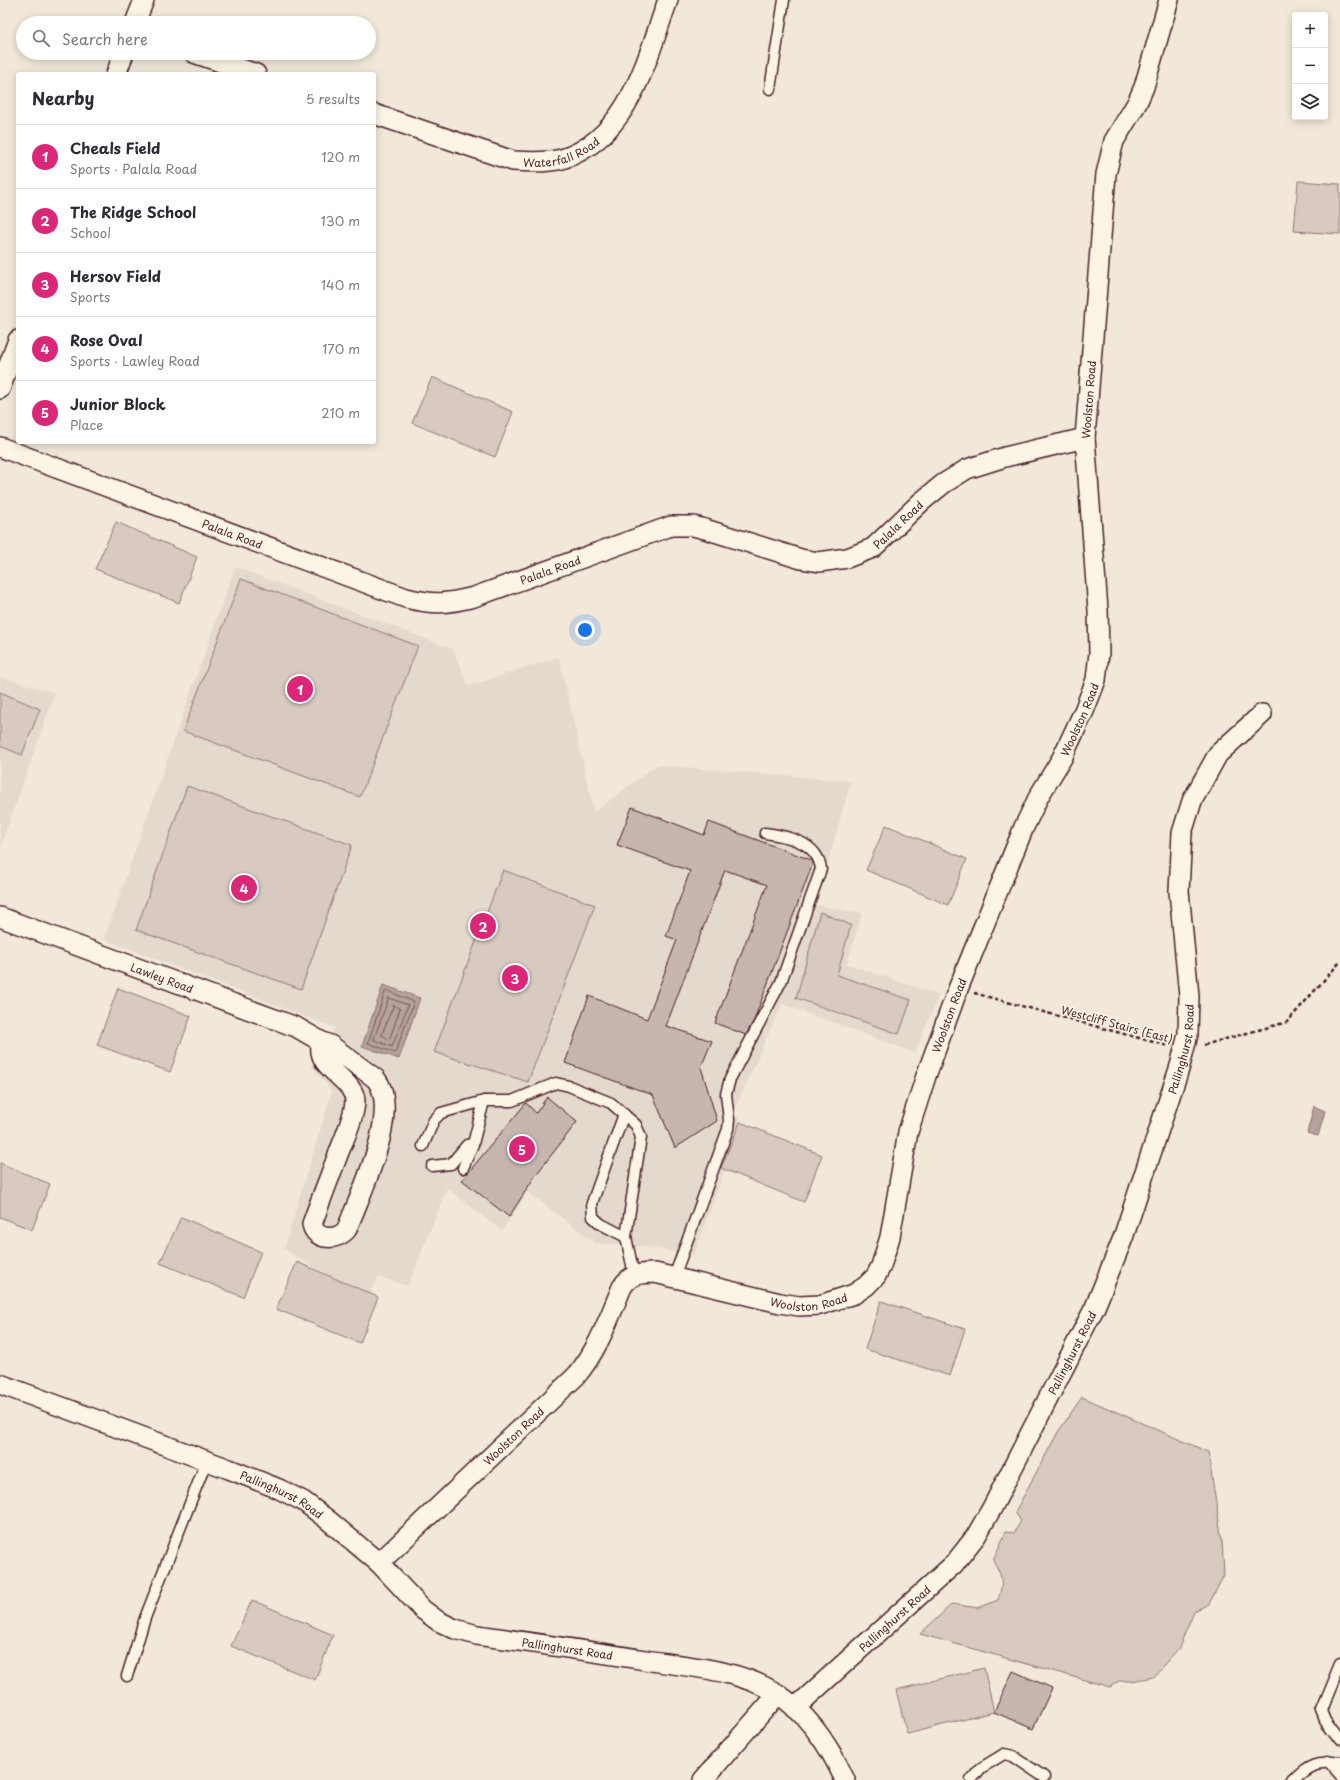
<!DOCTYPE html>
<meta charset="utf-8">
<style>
body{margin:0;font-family:"Playpen Sans",sans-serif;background:#f7f7f7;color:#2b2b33}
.controls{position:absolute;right:12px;top:12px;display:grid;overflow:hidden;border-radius:4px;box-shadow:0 2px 10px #0003}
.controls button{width:36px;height:36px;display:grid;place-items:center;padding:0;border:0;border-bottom:1px solid #e1e1e2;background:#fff;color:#2b2b33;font:20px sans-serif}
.you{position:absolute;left:585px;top:630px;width:14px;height:14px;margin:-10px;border:3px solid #fff;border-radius:50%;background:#1a73e8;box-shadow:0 0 0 6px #1a73e833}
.badge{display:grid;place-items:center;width:26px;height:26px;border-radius:50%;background:#db2777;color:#fff;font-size:13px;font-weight:700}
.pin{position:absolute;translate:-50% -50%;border:2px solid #fff;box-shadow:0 1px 4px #0006}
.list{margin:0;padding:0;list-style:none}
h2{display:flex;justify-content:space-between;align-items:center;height:52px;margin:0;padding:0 16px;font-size:17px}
h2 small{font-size:13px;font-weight:400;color:#7c7c81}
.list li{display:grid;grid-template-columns:26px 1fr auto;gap:12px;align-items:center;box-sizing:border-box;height:64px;padding:0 16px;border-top:1px solid #e1e1e2}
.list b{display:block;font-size:15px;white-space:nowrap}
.list p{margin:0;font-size:13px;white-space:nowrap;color:#7c7c81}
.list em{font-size:13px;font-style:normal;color:#7c7c81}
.icon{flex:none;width:22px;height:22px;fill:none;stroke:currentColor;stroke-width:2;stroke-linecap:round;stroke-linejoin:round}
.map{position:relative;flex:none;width:1340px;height:1780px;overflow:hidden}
.search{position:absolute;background:#fff;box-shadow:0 2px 10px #0003;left:16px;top:16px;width:360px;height:44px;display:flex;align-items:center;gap:10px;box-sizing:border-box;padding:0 14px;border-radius:22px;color:#7c7c81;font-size:15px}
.panel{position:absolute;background:#fff;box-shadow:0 2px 10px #0003;left:16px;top:72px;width:360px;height:372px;border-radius:4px}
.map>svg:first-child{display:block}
.built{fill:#e4d9cd}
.green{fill:#d8cac0;stroke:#917476}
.water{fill:#b6a19c;stroke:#8b6d6f}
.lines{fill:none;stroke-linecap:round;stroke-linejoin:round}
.shore{stroke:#755358;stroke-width:1}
.building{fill:#c7b6af;stroke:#4a1f2b}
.lane-casing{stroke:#4a1f2b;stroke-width:13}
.street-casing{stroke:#4a1f2b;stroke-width:22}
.path{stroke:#4a1f2b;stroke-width:2.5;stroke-dasharray:4 3;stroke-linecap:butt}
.lane{stroke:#fcf5e5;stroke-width:10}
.street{stroke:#fcf5e5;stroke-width:19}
.labels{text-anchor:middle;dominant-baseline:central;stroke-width:3;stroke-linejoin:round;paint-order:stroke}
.street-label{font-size:11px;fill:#4a1f2b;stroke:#fcf5e5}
</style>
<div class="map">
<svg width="1340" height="1780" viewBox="0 0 1340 1780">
<rect width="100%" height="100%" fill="#f1e8da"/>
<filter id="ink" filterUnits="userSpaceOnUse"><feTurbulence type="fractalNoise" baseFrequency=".025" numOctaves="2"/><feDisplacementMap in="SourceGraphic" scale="8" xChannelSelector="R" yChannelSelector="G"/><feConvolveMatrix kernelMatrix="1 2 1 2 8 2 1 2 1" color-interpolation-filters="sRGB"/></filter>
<g filter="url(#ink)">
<g class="built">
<polygon points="235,567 453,649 468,686 559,657 594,812 657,765 851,781 816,905 862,913 847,964 939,995 915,1053 782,1004 733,1113 742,1122 694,1255 647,1247 595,1243 528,1192 502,1231 447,1188 408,1286 378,1277 367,1299 284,1249 332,1091 311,1066 335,1028 104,939"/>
<polygon points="0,677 55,693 0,848"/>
</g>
<g class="green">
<polygon points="1298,181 1340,184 1340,234 1294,231"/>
<polygon points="432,377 513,412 495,457 412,423"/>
<polygon points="116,522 197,557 179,603 95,569"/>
<polygon points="241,579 418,646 360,797 183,731"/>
<polygon points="0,692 40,709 22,755 0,746"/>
<polygon points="187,786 352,845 301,989 136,930"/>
<polygon points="886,825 967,859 948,905 866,870"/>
<polygon points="503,870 595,905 528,1082 434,1052"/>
<polygon points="820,912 851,925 837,975 911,1000 899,1034 796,998"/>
<polygon points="118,988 191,1016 170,1072 97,1045"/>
<polygon points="740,1122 822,1155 804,1202 721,1168"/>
<polygon points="0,1163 50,1184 32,1230 0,1217"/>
<polygon points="181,1217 261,1252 243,1297 160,1263"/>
<polygon points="297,1262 378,1297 360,1343 276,1309"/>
<polygon points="881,1301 965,1329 950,1376 865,1349"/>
<path d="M1082 1397 1208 1452 1222 1541 1224 1575 1209 1604 1194 1611 1179 1648 1153 1677 1132 1681H1119L1110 1687 920 1634 952 1604 978 1608 998 1600C1004 1581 1002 1576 993 1560L1006 1532 1014 1533 1021 1521 1015 1512 1058 1432Z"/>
<polygon points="252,1600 333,1635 315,1680 231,1646"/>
<polygon points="984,1668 994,1712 907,1734 896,1690"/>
</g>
<g class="water">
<polygon points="383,985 420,998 399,1059 362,1046"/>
<polygon points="1314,1106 1325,1111 1318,1136 1307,1133"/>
</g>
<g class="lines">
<g class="shore">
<polygon points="388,991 414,1002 395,1053 368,1043 385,992"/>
<polygon points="389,998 408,1005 392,1047 374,1040"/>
<polygon points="394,1005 400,1009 390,1038 388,1039 382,1035"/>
</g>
</g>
<g class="building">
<polygon points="632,807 704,835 709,822 811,860 813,863 754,1020 746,1035 715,1023 767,885 725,870 666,1026 712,1041 701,1067 717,1121 675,1148 653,1095 565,1063 589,996 647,1019 677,940 666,936 690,871 617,845"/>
<polygon points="547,1097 577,1122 535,1176 509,1217 462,1180 526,1103 536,1113"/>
<polygon points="1013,1671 1052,1688 1033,1729 994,1712"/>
</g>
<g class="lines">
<g class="lane-casing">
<g id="lane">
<polyline points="770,89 784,0"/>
<polyline points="624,1114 592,1203 593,1217 601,1224 626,1237"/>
<polyline points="423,1146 434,1120 441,1113 484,1101 512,1101 556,1083 569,1086 611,1103 636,1125 641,1137 626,1237 634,1275"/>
<polyline points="432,1166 451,1164 467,1145 473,1144"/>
<polyline points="463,1168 473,1144 484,1101"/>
<path d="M674 1277 728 1129 729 1120 726 1094 730 1079 781 982 821 869C818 842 787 836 765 833"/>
<polyline points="1340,1664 1321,1710 1325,1720 1340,1740"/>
<polyline points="127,1676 145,1618 207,1460"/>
<polyline points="1328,1762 1340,1776"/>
<polyline points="971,1780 981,1768 1004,1754 1013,1756 1044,1777"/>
<path d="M1293 1780C1308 1764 1318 1760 1340 1764"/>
</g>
</g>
<g class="street-casing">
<g id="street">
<polyline points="135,23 144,0"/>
<polyline points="194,53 256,74"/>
<polyline points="116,74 124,53"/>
<path id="s1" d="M374 114 513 161C528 162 547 163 562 159 629 138 647 58 668 0"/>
<polyline points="0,389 18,340"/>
<path id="s2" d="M0 447 406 598C434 605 446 604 474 597L671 526H693L705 529 801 559 819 562 847 558 873 548 921 502 943 484 967 469 1005 457 1085 438"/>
<path id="s3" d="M0 917 296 1027 322 1042 330 1045 376 1079C402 1111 360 1194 347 1229 338 1241 315 1241 312 1224 321 1199 330 1176 339 1152 345 1137 354 1117 355 1102 356 1079 313 1068 322 1042"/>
<path id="s4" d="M0 1384 229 1469 279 1489 303 1501 328 1520 379 1563 422 1609 438 1621 455 1629 477 1635C533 1643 589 1651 645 1660 689 1667 738 1669 776 1693 808 1713 830 1747 845 1780"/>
<path id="s5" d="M379 1563 576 1376C598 1350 609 1318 622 1287 630 1274 641 1273 655 1273L780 1303 799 1306 820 1305 854 1294 866 1286 876 1276 881 1266 890 1237 908 1132 926 1076 958 989 1024 827 1039 796 1062 758 1084 711 1096 680 1099 653 1098 610 1085 438 1106 174 1114 141 1137 103 1144 87 1169 0"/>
<path id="s6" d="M795 1708 954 1564 976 1536 992 1508 1095 1307 1123 1238 1180 1066 1188 1034 1189 996 1179 891 1182 833 1192 801 1218 754 1262 714"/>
<polyline points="703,1780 778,1694"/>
</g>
</g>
<g class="path">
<polyline points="974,993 1168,1046"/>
<polyline points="1204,1045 1287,1022 1340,962"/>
</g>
<use href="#lane" class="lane"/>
<use href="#street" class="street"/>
</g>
</g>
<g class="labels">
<g class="street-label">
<text stroke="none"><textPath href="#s1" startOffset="197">Waterfall Road</textPath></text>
<text stroke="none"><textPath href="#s5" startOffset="1563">Woolston Road</textPath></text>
<text stroke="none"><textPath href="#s2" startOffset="955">Palala Road</textPath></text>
<text stroke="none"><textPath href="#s2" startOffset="248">Palala Road</textPath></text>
<text stroke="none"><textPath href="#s2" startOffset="583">Palala Road</textPath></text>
<text stroke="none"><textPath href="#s5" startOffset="1239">Woolston Road</textPath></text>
<text stroke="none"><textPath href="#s3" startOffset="173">Lawley Road</textPath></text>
<text stroke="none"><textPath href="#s5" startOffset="915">Woolston Road</textPath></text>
<text transform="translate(1117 1024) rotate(15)">Westcliff Stairs (East)</text>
<text stroke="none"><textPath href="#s6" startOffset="781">Pallinghurst Road</textPath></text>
<text stroke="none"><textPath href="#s5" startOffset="568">Woolston Road</textPath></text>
<text stroke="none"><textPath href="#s6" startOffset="457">Pallinghurst Road</textPath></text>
<text stroke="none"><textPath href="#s5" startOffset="185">Woolston Road</textPath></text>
<text stroke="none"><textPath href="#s4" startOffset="303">Pallinghurst Road</textPath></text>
<text stroke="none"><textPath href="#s6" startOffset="134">Pallinghurst Road</textPath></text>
<text stroke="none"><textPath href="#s4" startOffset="639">Pallinghurst Road</textPath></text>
</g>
</g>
</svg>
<div class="controls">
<button>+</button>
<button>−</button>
<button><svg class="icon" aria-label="layers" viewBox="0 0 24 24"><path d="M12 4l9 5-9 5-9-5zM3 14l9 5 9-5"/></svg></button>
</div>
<div class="you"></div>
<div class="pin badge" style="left:300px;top:689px">1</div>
<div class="pin badge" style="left:483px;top:926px">2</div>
<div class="pin badge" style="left:515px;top:978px">3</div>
<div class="pin badge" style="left:244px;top:888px">4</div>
<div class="pin badge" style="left:522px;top:1149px">5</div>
<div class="search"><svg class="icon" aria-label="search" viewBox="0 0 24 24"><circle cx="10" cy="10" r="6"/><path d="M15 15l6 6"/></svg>Search here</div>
<section class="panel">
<h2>Nearby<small>5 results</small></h2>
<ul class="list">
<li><span class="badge">1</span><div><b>Cheals Field</b><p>Sports · Palala Road</p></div><em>120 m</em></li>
<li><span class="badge">2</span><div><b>The Ridge School</b><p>School</p></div><em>130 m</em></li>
<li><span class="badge">3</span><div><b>Hersov Field</b><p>Sports</p></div><em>140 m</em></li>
<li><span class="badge">4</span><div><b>Rose Oval</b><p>Sports · Lawley Road</p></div><em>170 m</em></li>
<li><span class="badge">5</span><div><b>Junior Block</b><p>Place</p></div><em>210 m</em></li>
</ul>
</section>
</div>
